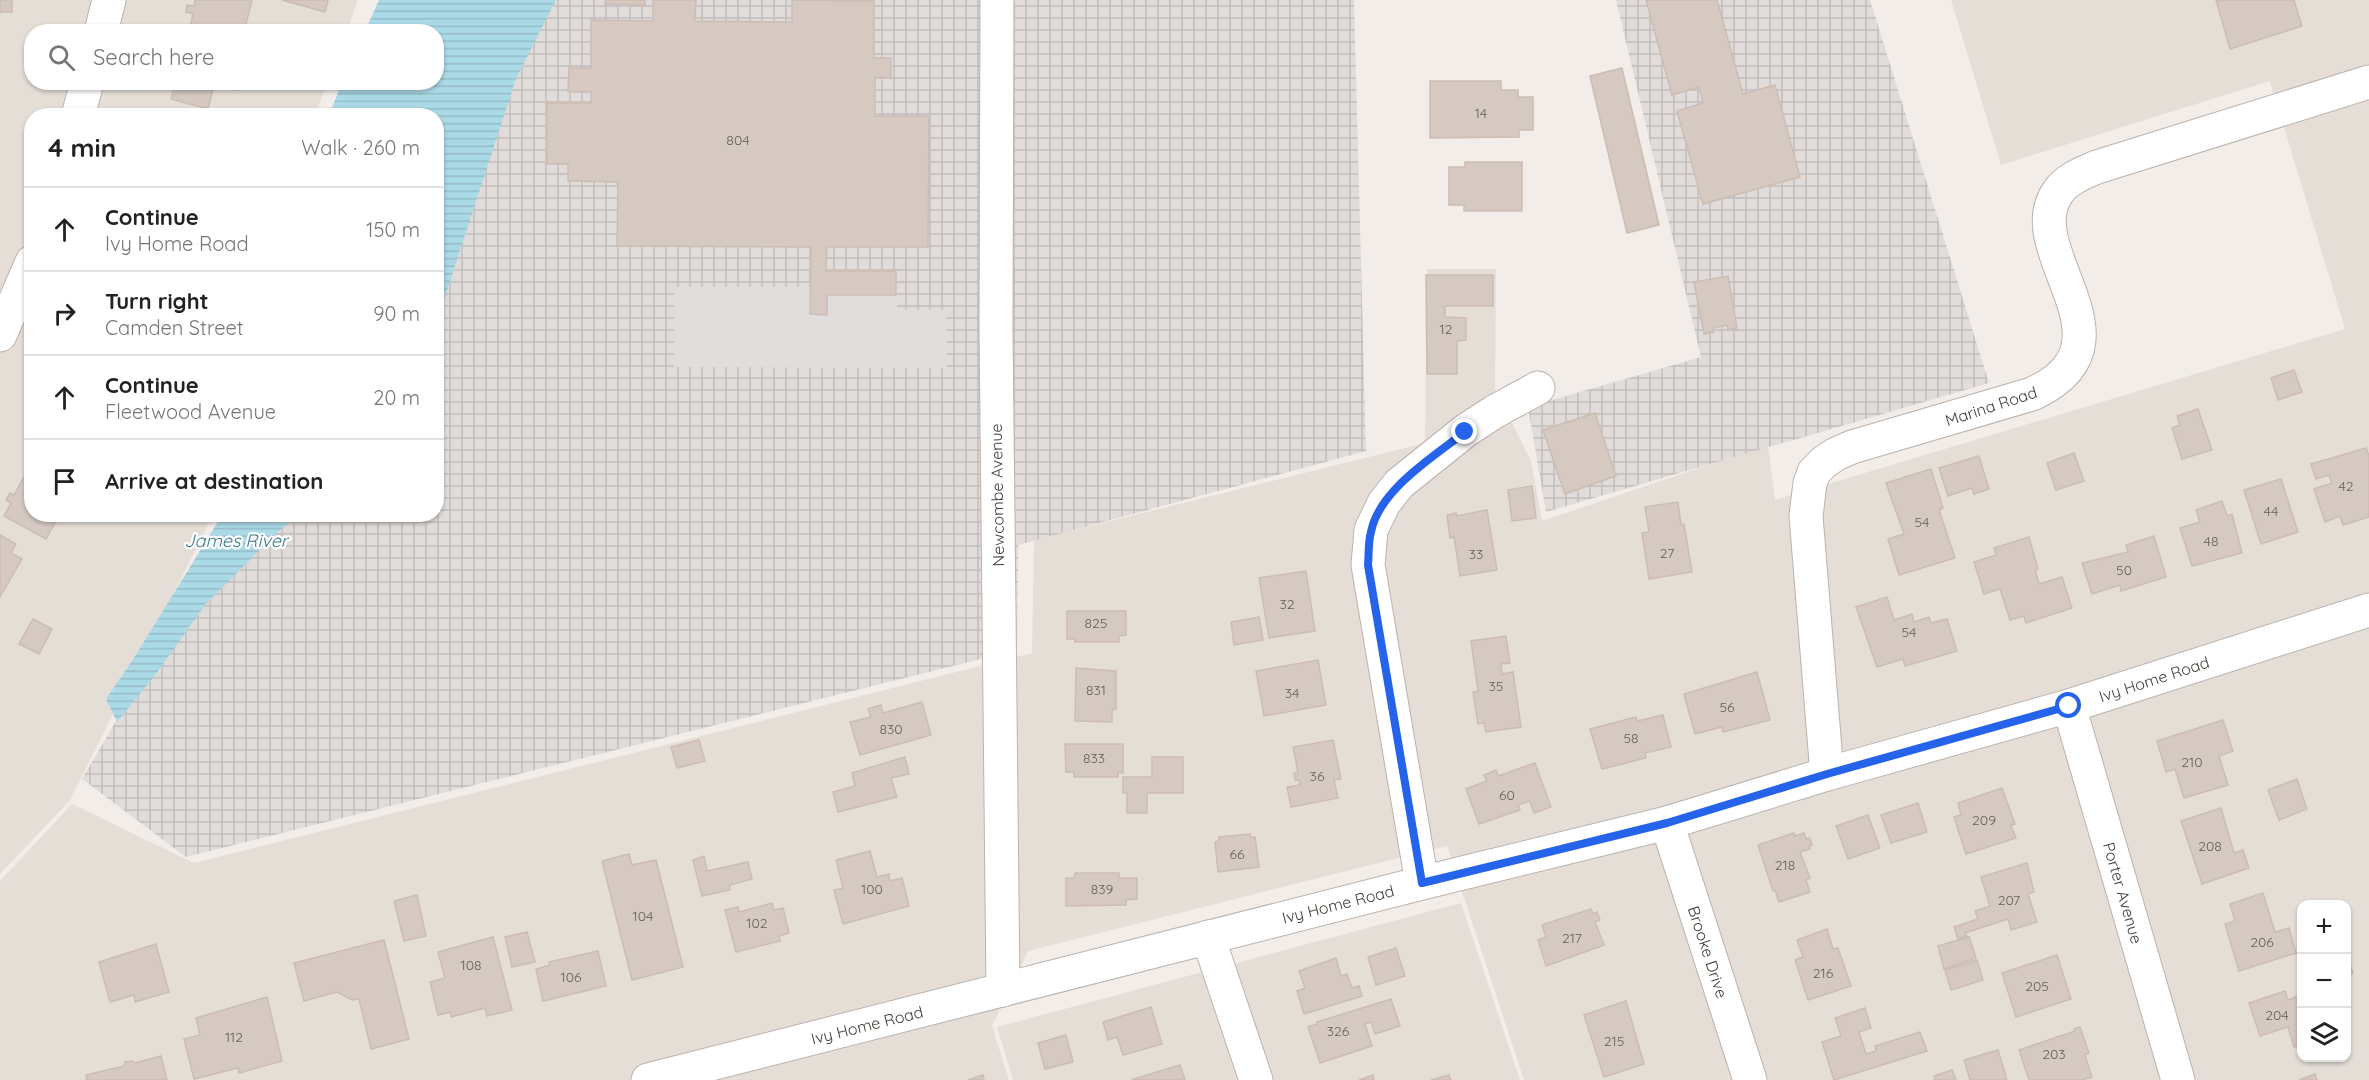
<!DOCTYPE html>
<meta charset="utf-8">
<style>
body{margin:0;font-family:Quicksand,sans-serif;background:#f2f2f2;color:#222}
.controls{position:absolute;right:18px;bottom:18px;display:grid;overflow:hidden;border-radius:12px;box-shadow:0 2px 4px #0004}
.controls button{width:54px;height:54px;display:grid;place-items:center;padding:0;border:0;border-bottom:2px solid #e0e0e0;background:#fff;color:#222;font:30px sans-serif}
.stop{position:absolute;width:18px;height:18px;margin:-14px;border:4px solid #2563eb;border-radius:50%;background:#fff}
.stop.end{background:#2563eb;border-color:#fff;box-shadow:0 2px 6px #0008}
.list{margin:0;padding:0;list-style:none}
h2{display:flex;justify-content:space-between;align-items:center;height:78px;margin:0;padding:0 24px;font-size:26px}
h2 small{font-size:20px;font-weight:400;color:#767676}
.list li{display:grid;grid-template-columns:39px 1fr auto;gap:18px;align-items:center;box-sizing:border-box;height:84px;padding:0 24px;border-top:2px solid #e0e0e0}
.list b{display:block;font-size:22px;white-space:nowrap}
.list p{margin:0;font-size:20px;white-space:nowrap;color:#767676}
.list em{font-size:20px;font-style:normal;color:#767676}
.icon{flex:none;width:33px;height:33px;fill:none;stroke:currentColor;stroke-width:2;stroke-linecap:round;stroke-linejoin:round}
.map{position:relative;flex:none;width:2369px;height:1080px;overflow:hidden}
.search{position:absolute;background:#fff;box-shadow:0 2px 4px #0004;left:24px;top:24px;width:420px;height:66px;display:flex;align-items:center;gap:15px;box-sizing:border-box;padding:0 21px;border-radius:24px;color:#767676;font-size:22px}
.panel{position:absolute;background:#fff;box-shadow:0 2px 4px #0004;left:24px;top:108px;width:420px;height:414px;border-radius:24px}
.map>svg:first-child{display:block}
.residential{fill:#e5ded7;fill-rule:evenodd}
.industrial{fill:url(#industrial-grid)}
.parking{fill:#e0dedc}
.water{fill:url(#water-rules)}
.building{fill:#d5c9c2;stroke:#ccbdb3;stroke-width:1.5}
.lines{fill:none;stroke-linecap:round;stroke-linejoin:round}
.minor-casing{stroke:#bcb3ab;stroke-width:35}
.minor{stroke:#fff;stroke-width:33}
.route{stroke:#2563eb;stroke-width:8}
.labels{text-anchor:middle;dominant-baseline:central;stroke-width:4.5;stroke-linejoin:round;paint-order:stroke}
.number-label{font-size:14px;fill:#68605a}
.street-label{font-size:16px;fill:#443d37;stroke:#fff}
.water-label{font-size:18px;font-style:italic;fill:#377a8c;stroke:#fff}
</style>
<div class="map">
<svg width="2369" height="1080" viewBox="0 0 2369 1080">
<defs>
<pattern id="industrial-grid" width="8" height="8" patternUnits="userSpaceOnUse" patternTransform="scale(1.5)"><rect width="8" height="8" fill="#e1dcd9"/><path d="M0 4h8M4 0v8" fill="none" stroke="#c2bebb"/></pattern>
<pattern id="water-rules" width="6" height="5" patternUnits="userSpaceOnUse" patternTransform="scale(1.5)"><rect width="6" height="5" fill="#abdae7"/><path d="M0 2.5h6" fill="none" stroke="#94bcc7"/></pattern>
</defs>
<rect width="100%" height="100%" fill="#f2ede8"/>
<g class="residential">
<polygon points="0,0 358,0 347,31 32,32 32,82 327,83 315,115 32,116 32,514 213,515 70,800 0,874"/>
<path d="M1951 0H2369V1080H1524L1447 846 1028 951 992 1026 1009 1080H0V881L72 804 194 863 1032 653 1034 540 1425 443 1427 269H1496L1495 389 1531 461 1542 521 1768 445 1775 500 2345 329 2270 81 2001 165ZM2302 904H2346V1058H2302Z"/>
<polygon points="1461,903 1520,1080 1013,1080 997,1027"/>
</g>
<g class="industrial">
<polygon points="476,0 1354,0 1366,451 1018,545 1017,650 186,857 82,779 140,680 253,515 436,514 437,117"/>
<polygon points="1616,0 1870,0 1989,383 1546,512 1528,407 1701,357"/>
</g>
<polygon class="parking" points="674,287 897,287 897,310 946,310 947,368 674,367"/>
<g class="water">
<polygon points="379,0 556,0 516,79 437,321 436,116 329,115 342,83 436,82 436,32 365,31"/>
<polygon points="222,515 300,515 281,529 206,604 153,678 117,722 106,699 132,661"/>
</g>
<g class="building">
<rect x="0" y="0" width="12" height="12"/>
<polygon points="195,0 252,0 244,32 205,32 190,27 193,14 186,12 187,5 194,6"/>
<polygon points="282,0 328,0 325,12"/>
<polygon points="605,0 645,0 645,5 605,4"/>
<polygon points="653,0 696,0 695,21 792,22 792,0 874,1 874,58 891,58 891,78 875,77 875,116 929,116 928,247 827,247 826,271 896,271 896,295 827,295 827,315 810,314 811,247 617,246 618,182 568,181 568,164 547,164 547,103 591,103 591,92 568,92 569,68 591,68 591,20 653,21"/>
<polygon points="1646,0 1717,0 1743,94 1775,85 1800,177 1703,204 1677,111 1703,103 1699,87 1672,95"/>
<polygon points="2216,0 2294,0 2302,26 2230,49"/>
<polygon points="1622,68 1659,225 1627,233 1590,76"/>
<polygon points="1430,81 1501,81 1501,90 1518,90 1518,97 1533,97 1533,130 1519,130 1519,137 1430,138"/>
<polygon points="171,82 240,82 238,90 214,85 208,109 171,99 174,89 169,87"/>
<polygon points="1465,162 1522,162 1522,211 1464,211 1464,205 1449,205 1449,167 1465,167"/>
<polygon points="1426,275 1493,275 1493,306 1445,306 1445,317 1466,318 1466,340 1457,341 1457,374 1427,374"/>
<polygon points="1728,276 1737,328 1728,330 1727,325 1713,328 1714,332 1704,334 1694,282"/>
<polygon points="2294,370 2302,392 2278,400 2271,378"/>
<polygon points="2198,409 2212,450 2182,459 2172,428 2180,425 2177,416"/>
<polygon points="1595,413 1616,476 1565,494 1543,430"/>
<polygon points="2366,448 2369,456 2369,517 2343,525 2340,516 2325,522 2314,489 2332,483 2329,475 2316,479 2311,464"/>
<polygon points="2074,453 2084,481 2056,490 2047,463"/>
<polygon points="1979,456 1989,489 1974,494 1972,488 1948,496 1939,468"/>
<polygon points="29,468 32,470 32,514 60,514 46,539 4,516 11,503 6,500 10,493 14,495"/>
<polygon points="1931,469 1943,508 1939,510 1955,558 1899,575 1888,539 1904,534 1886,483"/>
<polygon points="2281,479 2298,532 2261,544 2244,490"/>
<polygon points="1532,486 1536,518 1512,521 1508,490"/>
<polygon points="2222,501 2227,516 2232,514 2242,553 2192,566 2180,528 2200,522 2196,510"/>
<polygon points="1678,502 1681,525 1684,524 1692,572 1649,579 1642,533 1649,532 1645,507"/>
<polygon points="1487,510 1497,570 1460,576 1454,537 1450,538 1447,515 1456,513 1457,516"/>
<polygon points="90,514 103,514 100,521"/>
<polygon points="0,535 16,544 11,553 22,559 0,597"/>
<polygon points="2154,536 2166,577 2121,591 2120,585 2092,594 2082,563 2128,552 2126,545"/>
<polygon points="2029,537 2038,569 2035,570 2039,584 2062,577 2072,608 2026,623 2024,616 2010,620 2000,589 1984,594 1974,562 1996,555 1994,548"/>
<polygon points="1306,571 1315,631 1269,638 1259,578"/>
<polygon points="1887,597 1894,620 1912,614 1914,622 1929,617 1931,623 1947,619 1957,651 1905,666 1903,659 1877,667 1856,607"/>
<polygon points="1067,611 1126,611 1126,635 1119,636 1119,642 1075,642 1075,639 1067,639"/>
<polygon points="1259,617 1263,640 1234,645 1231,622"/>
<polygon points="33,619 52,629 39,654 19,644"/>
<polygon points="1506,636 1510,663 1501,664 1502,674 1513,672 1521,727 1486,732 1484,723 1478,724 1473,692 1478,691 1471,641"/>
<polygon points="1318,660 1326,705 1264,716 1256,671"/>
<polygon points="1076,668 1116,671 1116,709 1112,710 1112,722 1075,721"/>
<polygon points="1757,672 1770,720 1723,732 1722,727 1695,734 1684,694"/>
<polygon points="922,702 931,735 860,755 850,722 871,717 868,709 881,705 883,713"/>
<polygon points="1663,715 1671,747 1645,753 1646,758 1602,769 1590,729 1636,717 1637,721"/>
<polygon points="2223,720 2233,751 2219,756 2228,785 2184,798 2175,769 2166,772 2157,741"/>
<polygon points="699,740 705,761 677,768 671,747"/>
<polygon points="1333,740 1341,779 1334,780 1338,798 1291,807 1287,787 1300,785 1299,780 1295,780 1294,773 1298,772 1293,747"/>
<polygon points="1065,744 1123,744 1123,773 1118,772 1118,777 1074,777 1074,772 1066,772"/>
<polygon points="905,757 909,774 891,778 897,797 838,812 833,792 855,786 852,773"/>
<polygon points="1152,757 1183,757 1183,793 1147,793 1147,813 1127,813 1127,793 1123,793 1123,777 1152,777"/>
<polygon points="1535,763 1551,807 1534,813 1530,801 1518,805 1520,810 1479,824 1466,789 1487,781 1484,775 1496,770 1498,776"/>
<polygon points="2297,779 2307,809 2279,820 2268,790"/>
<polygon points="2002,788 2015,824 2011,825 2016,838 1966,854 1954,817 1961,815 1958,803"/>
<polygon points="1918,803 1927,832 1891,843 1881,815"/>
<polygon points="2221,808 2234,853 2243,850 2249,868 2202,884 2181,821"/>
<polygon points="1868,815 1880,848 1848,859 1836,826"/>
<polygon points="1794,833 1795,836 1804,833 1806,839 1810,838 1812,845 1809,846 1810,849 1800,852 1810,878 1806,880 1810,892 1779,902 1775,890 1773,891 1758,845"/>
<polygon points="1250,834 1250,837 1255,837 1259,867 1218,872 1215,842 1219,841 1219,837"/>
<polygon points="870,851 877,877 889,874 890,881 902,878 909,906 843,924 834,890 843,888 836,860"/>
<polygon points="629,854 632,865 656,860 683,967 632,980 602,861"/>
<polygon points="704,856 707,871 748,862 752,879 730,885 730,890 702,896 693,860"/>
<polygon points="2027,863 2034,892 2028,894 2037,922 2011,930 2008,919 1965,933 1967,936 1958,939 1954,927 1978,919 1975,911 1990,906 1981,877"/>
<polygon points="1075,873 1119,873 1119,878 1137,878 1137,899 1126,900 1126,905 1066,906 1066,878 1074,878"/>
<polygon points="2263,893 2275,932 2289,928 2296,953 2239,971 2225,924 2235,921 2230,904"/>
<polygon points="417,895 426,936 404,941 394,901"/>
<polygon points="772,903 774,910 783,908 789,933 779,936 780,941 736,952 725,910 738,907 739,912"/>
<polygon points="1591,909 1593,914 1597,912 1600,920 1595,922 1604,945 1546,966 1538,940 1546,937 1542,925"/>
<polygon points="1827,929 1833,949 1838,948 1851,986 1808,1000 1795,960 1803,957 1797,940"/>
<polygon points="527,932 535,962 512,967 505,937"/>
<polygon points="493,937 512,1010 487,1016 485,1008 451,1017 450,1012 438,1015 430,982 445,978 438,952"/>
<polygon points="1969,937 1976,958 1944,969 1938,946"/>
<polygon points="384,940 409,1039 371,1049 359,999 352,1000 337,992 304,1001 294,963"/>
<polygon points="156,944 169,992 135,1002 134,995 110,1002 99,962"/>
<polygon points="1396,948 1405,976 1376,985 1368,957"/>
<polygon points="598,951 606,986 543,1001 536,969 550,965 549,962"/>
<polygon points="2346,954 2353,973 2346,975"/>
<polygon points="2057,955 2071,999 2016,1017 2002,973"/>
<polygon points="1336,958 1341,976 1347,974 1352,988 1359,986 1362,996 1304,1014 1297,991 1305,988 1299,971"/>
<polygon points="1977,960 1983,980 1951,990 1945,970"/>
<polygon points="2285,991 2288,1000 2300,995 2302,991 2302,1044 2294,1047 2288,1027 2260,1036 2249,1003"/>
<polygon points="267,997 282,1061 239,1073 238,1068 194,1079 184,1039 200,1035 196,1018"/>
<polygon points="1391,999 1400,1026 1375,1034 1371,1022 1365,1024 1372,1046 1320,1063 1308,1027 1317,1024 1317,1022"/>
<polygon points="1626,1001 1644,1064 1604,1077 1584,1015"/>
<polygon points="1151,1007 1162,1044 1123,1055 1117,1037 1108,1040 1103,1022"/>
<polygon points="1865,1008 1871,1028 1859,1032 1866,1054 1876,1051 1875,1046 1920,1032 1927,1051 1834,1080 1822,1042 1841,1036 1835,1018"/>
<polygon points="2080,1027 2089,1053 2085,1055 2092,1077 2082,1080 2029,1080 2019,1050 2075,1031 2074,1029"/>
<polygon points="1066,1035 1073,1062 1045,1069 1038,1043"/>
<polygon points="1998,1050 2007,1080 1970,1080 1964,1060"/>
<polygon points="161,1056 167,1080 87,1080 86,1075 124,1066 125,1062 132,1061 135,1063"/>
<polygon points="1180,1065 1185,1080 1131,1080"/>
<polygon points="1952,1070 1956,1080 1935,1080 1934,1076"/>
<polygon points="2315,1074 2317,1080 2299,1080"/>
<polygon points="983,1075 984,1080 968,1080"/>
<polygon points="1373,1075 1374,1080 1359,1080"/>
<polygon points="1449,1075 1451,1080 1431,1080"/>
</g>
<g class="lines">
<g class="minor-casing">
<g id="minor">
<polyline points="997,0 996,328 1003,990"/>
<polyline points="101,32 109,0"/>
<polyline points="78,116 87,82"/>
<polyline points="0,335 32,262"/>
<polyline points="2069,706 2178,1080"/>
<path d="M1827 774 1806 516 1810 483 1814 472 1824 462 1836 454 1852 447 2032 394C2144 343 2016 251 2058 192 2067 179 2083 173 2097 167L2369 82"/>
<polyline points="1667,823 1750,1080"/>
<polyline points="1422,883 1368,565 1371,530 1384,503 1399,484 1465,431 1494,412 1538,388"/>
<polyline points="1208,937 1256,1080"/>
<polyline points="648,1080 1422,883 1667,823 1827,774 2069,706 2369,610"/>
</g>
</g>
<use href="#minor" class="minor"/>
</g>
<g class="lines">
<path class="route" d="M1465 432C1433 457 1379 490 1371 532 1368 542 1369 554 1368 565L1422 883 1667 823 1827 774 2069 706"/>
</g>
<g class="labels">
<g class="number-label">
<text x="1481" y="113">14</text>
<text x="738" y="140">804</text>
<text x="1446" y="329">12</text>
<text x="2346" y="486">42</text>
<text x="2271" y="511">44</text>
<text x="1922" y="522">54</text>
<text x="2211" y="541">48</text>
<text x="1667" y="553">27</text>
<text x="1476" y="554">33</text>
<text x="2124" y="570">50</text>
<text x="1287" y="604">32</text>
<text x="1096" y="623">825</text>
<text x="1909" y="632">54</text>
<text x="1496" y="686">35</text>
<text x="1096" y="690">831</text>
<text x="1292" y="693">34</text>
<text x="1727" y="707">56</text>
<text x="891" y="729">830</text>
<text x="1631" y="738">58</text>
<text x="1094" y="758">833</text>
<text x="2192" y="762">210</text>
<text x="1317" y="776">36</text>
<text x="1507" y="795">60</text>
<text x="1984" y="820">209</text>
<text x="2210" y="846">208</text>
<text x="1237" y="854">66</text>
<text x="1785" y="865">218</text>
<text x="872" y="889">100</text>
<text x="1102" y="889">839</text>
<text x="2009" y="900">207</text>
<text x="643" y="916">104</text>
<text x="757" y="923">102</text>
<text x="1572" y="938">217</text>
<text x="2262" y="942">206</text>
<text x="471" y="965">108</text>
<text x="1823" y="973">216</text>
<text x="571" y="977">106</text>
<text x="2037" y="986">205</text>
<text x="2277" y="1015">204</text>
<text x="1338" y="1031">326</text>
<text x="234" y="1037">112</text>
<text x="1614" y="1041">215</text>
<text x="2054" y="1054">203</text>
</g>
<g class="street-label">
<text transform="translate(1991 406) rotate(-18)">Marina Road</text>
<text transform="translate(997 495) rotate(-91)">Newcombe Avenue</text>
<text transform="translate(2154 679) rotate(-18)">Ivy Home Road</text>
<text transform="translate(2123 893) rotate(74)">Porter Avenue</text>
<text transform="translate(1338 904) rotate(-14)">Ivy Home Road</text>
<text transform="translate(1708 952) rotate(72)">Brooke Drive</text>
<text transform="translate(867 1025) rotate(-14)">Ivy Home Road</text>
</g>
<g class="water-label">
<text x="236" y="540">James River</text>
</g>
</g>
</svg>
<div class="controls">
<button>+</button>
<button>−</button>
<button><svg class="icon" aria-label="layers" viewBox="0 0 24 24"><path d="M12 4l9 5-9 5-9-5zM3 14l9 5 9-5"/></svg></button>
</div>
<div class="stop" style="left:2069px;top:706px"></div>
<div class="stop end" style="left:1465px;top:432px"></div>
<div class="search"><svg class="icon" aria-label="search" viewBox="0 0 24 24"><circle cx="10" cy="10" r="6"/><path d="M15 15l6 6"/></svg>Search here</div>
<section class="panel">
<h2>4 min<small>Walk · 260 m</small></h2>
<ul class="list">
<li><svg class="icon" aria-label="ahead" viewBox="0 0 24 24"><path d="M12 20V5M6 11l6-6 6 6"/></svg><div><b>Continue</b><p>Ivy Home Road</p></div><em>150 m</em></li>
<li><svg class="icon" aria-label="right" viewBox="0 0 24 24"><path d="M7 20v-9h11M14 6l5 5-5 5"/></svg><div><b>Turn right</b><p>Camden Street</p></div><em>90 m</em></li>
<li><svg class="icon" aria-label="ahead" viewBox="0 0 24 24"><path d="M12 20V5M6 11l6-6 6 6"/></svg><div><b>Continue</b><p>Fleetwood Avenue</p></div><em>20 m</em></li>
<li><svg class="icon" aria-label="arrive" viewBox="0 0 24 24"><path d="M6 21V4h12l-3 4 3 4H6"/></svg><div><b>Arrive at destination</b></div></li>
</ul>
</section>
</div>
